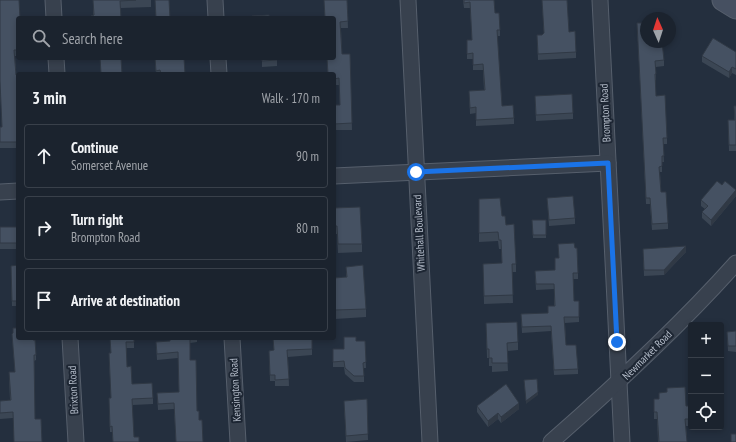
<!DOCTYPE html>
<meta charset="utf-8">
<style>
body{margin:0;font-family:"PT Sans Narrow",sans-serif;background:#242b36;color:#f1f3f6}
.controls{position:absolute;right:12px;bottom:12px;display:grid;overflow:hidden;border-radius:4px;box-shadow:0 2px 6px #0003}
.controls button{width:36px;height:36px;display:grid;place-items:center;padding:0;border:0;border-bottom:1px solid #39404a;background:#1b232e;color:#f1f3f6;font:20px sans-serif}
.compass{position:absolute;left:640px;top:12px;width:36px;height:36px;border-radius:50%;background:#1b232e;box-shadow:0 2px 6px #0003;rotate:357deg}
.stop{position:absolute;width:12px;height:12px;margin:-9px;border:3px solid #1a73e8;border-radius:50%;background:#fff}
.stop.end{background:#1a73e8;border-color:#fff;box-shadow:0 1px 4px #0008}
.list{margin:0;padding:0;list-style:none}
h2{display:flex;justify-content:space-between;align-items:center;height:52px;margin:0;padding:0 16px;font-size:17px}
h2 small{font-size:13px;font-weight:400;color:#a0a4aa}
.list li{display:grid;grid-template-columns:26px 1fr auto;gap:12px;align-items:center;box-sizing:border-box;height:64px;margin:0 8px 8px;padding:0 8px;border:1px solid #39404a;border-radius:4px}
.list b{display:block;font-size:15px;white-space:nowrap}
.list p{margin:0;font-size:13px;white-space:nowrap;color:#a0a4aa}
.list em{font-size:13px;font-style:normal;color:#a0a4aa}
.icon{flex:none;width:22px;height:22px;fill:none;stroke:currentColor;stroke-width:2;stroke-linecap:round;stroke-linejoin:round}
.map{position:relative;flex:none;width:736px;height:442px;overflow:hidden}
.search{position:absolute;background:#1b232e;box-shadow:0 2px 6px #0003;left:16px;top:16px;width:320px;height:44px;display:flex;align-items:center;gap:10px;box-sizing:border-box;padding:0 14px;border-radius:4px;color:#a0a4aa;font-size:15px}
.panel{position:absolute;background:#1b232e;box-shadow:0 2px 6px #0003;left:16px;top:72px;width:320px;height:268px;border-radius:4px}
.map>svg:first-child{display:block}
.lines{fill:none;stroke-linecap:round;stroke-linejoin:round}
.street-casing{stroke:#565f6c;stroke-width:17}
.secondary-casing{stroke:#565f6c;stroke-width:23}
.street{stroke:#38414e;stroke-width:15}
.secondary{stroke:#465061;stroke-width:21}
.wall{fill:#3b4654}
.shaded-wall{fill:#303945}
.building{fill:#455162;stroke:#303945}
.route{stroke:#1a73e8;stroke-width:5}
.labels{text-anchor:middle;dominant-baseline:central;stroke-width:4;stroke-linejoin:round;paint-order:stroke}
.street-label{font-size:11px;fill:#b4bcc9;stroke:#1d2633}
</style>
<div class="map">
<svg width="736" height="442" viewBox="0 0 736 442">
<rect width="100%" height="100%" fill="#242f3e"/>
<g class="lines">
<g class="street-casing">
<g id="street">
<polyline points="53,0 54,18"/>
<polyline points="215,0 216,18"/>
<polyline points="408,0 430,442"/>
<polyline points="600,0 622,442"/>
<polyline points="56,58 57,74"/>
<polyline points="218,58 219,74"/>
<polyline points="334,176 608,163"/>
<polyline points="0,192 18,191"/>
<polyline points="70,338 76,442"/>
<polyline points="232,338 238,442"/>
<path d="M551 442C616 385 679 327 736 263"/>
</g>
</g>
<g class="secondary-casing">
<polyline id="secondary" points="723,0 736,8"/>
</g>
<use href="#street" class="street"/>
<use href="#secondary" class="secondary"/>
</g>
<g class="wall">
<polygon points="93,0 151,0 151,7 121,8 93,15"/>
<polygon points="324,0 347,0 348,28 341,28 342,54 350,54 352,130 334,130 334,105 340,105 339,85 334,85 334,74 328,74 327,58 334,58 334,18 325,18"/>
<polygon points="463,0 494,0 495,13 500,30 500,36 497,36 502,106 514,118 514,124 476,126 476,113 470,114 469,91 484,90 483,70 473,70 473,59 467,59 467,40 472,40 470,8 464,8"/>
<polygon points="542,0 567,0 569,32 576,52 576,58 538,60 537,35 542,35 544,33"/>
<polygon points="18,18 18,56 15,56 16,75 18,75 18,148 0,148 0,127 2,127 0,87"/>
<polygon points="637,23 664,60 664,66 656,67 656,80 655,80 656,96 667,138 667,144 663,144 664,162 662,162 662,172 660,172 661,192 668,223 668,229 652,230 650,204 646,204"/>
<polygon points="736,52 736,75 732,73 729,78 702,62 702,56"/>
<polygon points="155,58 185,74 156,74"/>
<polygon points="262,58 277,58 277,66 262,67"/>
<polygon points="535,96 573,113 573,119 536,121"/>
<polygon points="736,106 736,151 729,151 728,120 734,120"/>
<polygon points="736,196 711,226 702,218 702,212 705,209 701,206 701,200"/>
<polygon points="547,198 575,218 575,224 549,226"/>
<polygon points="479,199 502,216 506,225 516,264 516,272 512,272 513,303 484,304 483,264 502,263 501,249 499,249 498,241 479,242"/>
<polygon points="334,208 362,244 362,252 338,253 337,234 334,234"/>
<polygon points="532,220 546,220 546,238 533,238"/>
<rect x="0" y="227" width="18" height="22"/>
<polygon points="575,248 578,273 578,279 573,279 574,301 579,301 579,322 565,323 566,345 578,369 578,374 554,375 551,331 522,333 521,314 548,313 554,306 554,289 536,290 535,271 555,270"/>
<polygon points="643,249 686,252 664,275 644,276"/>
<polygon points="346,267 366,309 366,317 335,319 334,302 334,278 346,277"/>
<polygon points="11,271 33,340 36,355 36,360 34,361 35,419 42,442 13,418 0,419 0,401 10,400 9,378 15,372 12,334 18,328 17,306 12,306"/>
<polygon points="486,323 518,342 518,350 507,351 508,371 492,372 492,366 489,366 489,358 487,358"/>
<polygon points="736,331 736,352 728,351 727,332"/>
<polygon points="110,338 134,338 134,348 126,348 127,367 132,384 153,398 153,404 133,405 113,442 112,432 110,432 109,404 109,398 111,398 109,359 109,353 111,353"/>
<polygon points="170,338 197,338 197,342 190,343 190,360 197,411 199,420 203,442 176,442 174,409 158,410 157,393 179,392 178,358 157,360 156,342 170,341"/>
<polygon points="273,338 312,338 312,355 288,357 289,386 275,386 275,381 270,381 269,351 274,350"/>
<polygon points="356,341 365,341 366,368 364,368 364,382 354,382 345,374 344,367 333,367 333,349 344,349"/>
<polygon points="367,399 368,440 346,442 344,401"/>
<polygon points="654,399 686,406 691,406 691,426 686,426 687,442 658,442 657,419 654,419"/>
<polygon points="477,406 519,409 501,423 498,419 488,427 477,412"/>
</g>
<g class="shaded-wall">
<polygon points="732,67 732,73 729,78 729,72"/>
<polygon points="736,190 736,196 711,226 711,220"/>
<polygon points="686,246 686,252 664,275 664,270"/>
<polygon points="538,392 538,395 526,404 526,401"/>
<polygon points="519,403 519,409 501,423 501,417"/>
<polygon points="498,413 498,419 488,427 488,421"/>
</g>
<g class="building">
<polygon points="0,0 19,0 20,18 18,18 18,50 14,50 16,75 18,75 18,142 0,142 0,127 2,127 0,81"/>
<polygon points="93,0 136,0 120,1 121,18 91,18 91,16 94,15"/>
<polygon points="155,0 169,0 170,18 156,18"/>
<polygon points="324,0 347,0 348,21 340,22 342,54 350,54 352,123 334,124 334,105 340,105 339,78 334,79 334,74 328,74 327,58 334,58 334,18 325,18"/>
<polygon points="464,0 494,0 495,13 499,13 500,30 497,30 502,106 513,105 514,118 476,120 476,107 470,108 469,91 485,90 483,64 473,65 473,53 467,54 467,40 472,40 470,2 464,3"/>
<polygon points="542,0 567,0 569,32 575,31 576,52 538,54 537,35 542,35 544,33"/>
<polygon points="269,15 269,18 252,18 252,16"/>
<polygon points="637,23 646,23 646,42 662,42 664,60 655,61 656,74 655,74 656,96 665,95 667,138 663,138 664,156 662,156 662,166 659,167 661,192 666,192 668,223 652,224 650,198 646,198"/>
<polygon points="713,38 736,52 736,69 732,67 729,72 702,56"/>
<polygon points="100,58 116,58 116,59 121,58 122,74 94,74 101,73"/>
<polygon points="155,58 184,58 185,74 161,74 160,70 156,71"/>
<polygon points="262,58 277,58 277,60 262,61"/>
<polygon points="572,94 573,113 536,115 535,96"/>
<polygon points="734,106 736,106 736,145 729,145 728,120 735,120"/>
<polygon points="717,181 722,185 725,181 736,190 711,220 702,212 708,206 701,200"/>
<polygon points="573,196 575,218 549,220 547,198"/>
<polygon points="500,198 502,216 505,216 506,225 514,224 516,264 512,264 513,295 484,296 483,264 502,263 501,240 499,240 498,232 479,233 479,199"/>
<polygon points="360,207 362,244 338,244 337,226 334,226 334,208"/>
<polygon points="532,220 546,220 546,235 533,235"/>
<rect x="0" y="227" width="18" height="16"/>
<polygon points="574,243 575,248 577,248 578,273 573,273 574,301 579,301 579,317 564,317 566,345 576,345 578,369 554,370 551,326 522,327 521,314 548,313 548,306 555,306 554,284 536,284 535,271 555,270 555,258 559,258 558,244"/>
<polygon points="686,246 664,270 644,270 643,249"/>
<polygon points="18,265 18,326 17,301 12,301 11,266"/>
<polygon points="363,265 366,309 335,310 334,278 347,277 346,267"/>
<polygon points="517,322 518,342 507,343 508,363 492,363 492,358 489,358 489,349 487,349 486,323"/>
<polygon points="13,328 18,328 18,338 33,338 33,340 35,340 36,355 34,355 35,419 41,419 42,442 14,442 13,412 0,413 0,401 11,400 9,372 15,372 12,334 13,333"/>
<polygon points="736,331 736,346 728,346 727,332"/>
<polygon points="344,337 356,337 356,341 365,341 366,362 363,363 364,376 354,376 345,368 344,361 333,362 333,349 344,349"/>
<polygon points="110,338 134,338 134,342 126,342 127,367 131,366 132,384 152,383 153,398 132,399 134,437 139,437 139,442 113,442 112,426 110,427 109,398 111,398 109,353 111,353"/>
<polygon points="170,338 190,338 190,360 196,360 197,411 199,411 199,420 202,420 203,442 176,442 174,403 158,404 157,393 179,392 178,352 157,354 156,342 170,341"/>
<polygon points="273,338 312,338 312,349 287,350 289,379 275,380 275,375 270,375 269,351 274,350"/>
<polygon points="537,379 538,392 526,401 524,380"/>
<polygon points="506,384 519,403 501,417 498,413 488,421 477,406"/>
<polygon points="685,387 686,406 691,406 691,419 685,419 687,442 659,442 657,412 654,412 654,399 659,399 659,393 667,392 667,388"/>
<polygon points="367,399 368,434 346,436 344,401"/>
<rect x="731" y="434" width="5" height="8"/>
</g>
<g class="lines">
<polyline class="route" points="416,172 608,163 617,342"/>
</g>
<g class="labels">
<g class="street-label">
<text transform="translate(605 113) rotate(-93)">Brompton Road</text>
<text transform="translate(419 233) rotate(-93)">Whitehall Boulevard</text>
<text transform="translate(647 355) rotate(-45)">Newmarket Road</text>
<text transform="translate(73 390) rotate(-93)">Brixton Road</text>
<text transform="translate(235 390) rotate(-93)">Kensington Road</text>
</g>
</g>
</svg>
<div class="controls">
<button>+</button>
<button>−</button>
<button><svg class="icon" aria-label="locate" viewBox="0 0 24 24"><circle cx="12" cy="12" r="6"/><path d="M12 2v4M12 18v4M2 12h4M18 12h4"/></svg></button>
</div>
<svg class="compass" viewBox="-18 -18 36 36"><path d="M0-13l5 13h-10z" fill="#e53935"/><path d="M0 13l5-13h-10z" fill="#a0a4aa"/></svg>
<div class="stop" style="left:416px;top:172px"></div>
<div class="stop end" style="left:617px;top:342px"></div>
<div class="search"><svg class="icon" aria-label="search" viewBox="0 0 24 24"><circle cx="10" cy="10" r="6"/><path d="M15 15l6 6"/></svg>Search here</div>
<section class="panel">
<h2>3 min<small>Walk · 170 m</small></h2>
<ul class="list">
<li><svg class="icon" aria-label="ahead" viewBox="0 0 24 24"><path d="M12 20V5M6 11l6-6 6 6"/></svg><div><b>Continue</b><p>Somerset Avenue</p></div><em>90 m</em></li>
<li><svg class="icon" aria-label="right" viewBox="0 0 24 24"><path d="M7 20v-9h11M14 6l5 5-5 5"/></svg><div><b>Turn right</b><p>Brompton Road</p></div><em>80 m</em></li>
<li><svg class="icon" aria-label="arrive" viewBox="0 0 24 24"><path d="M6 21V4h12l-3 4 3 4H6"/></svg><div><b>Arrive at destination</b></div></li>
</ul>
</section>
</div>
